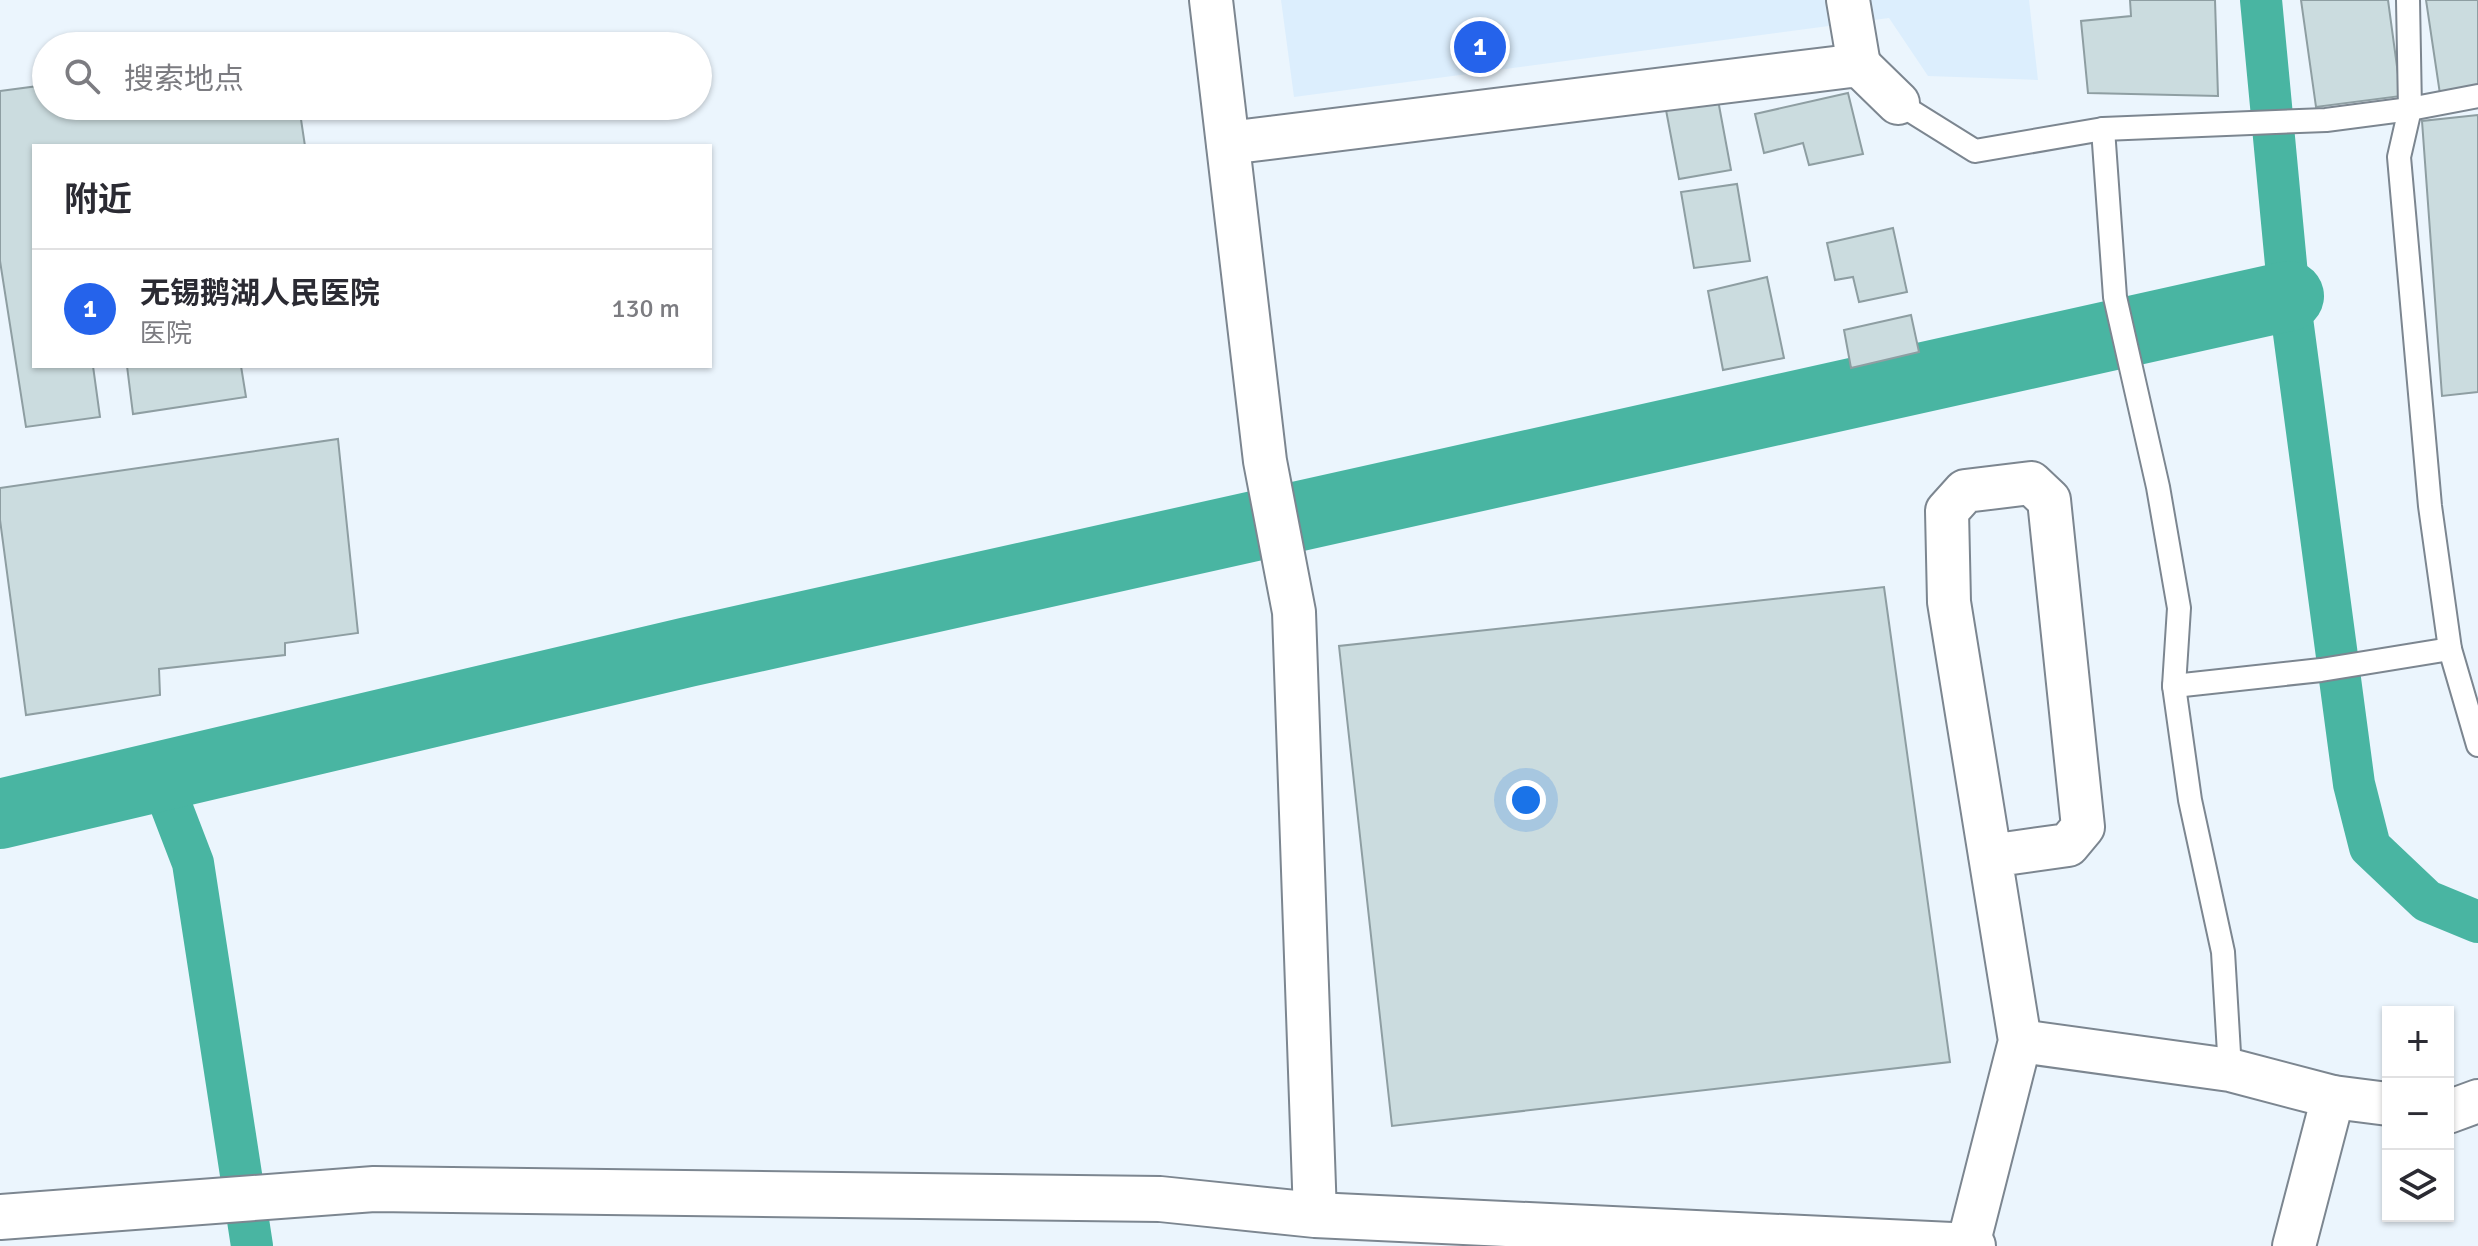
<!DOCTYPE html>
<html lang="zh">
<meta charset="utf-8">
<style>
body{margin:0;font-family:Signika,"Noto Sans SC",sans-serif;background:#f2f2f3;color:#2b2b33}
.controls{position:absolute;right:24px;bottom:24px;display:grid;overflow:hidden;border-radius:0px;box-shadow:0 2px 6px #0004}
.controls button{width:72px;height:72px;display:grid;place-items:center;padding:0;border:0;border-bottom:2px solid #e1e1e2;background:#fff;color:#2b2b33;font:40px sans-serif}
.you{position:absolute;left:1526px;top:800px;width:28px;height:28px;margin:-20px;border:6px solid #fff;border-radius:50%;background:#1a73e8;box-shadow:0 0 0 12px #1a73e833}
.badge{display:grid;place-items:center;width:52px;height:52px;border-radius:50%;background:#2563eb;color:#fff;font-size:26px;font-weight:700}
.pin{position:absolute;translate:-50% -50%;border:4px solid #fff;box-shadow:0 2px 8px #0006}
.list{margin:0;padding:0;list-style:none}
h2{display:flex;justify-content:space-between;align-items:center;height:104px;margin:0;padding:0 32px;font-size:34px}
h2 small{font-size:26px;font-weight:400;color:#7c7c81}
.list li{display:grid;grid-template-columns:52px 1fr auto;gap:24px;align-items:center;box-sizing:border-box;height:120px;padding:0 32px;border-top:2px solid #e1e1e2}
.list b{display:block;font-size:30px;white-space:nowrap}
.list p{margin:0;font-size:26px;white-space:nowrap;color:#7c7c81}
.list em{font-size:26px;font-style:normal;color:#7c7c81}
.icon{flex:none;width:44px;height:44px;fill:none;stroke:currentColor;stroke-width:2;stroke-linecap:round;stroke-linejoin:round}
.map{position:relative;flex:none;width:2478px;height:1246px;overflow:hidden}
.search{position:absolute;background:#fff;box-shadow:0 2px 6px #0004;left:32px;top:32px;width:680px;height:88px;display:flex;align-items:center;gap:20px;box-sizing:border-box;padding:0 28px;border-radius:44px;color:#7c7c81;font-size:30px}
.panel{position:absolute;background:#fff;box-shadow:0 2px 6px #0004;left:32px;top:144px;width:680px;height:224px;border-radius:0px}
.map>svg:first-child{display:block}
.built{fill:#dceefd}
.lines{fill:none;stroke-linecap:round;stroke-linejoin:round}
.canal{stroke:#49b5a2;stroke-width:42}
.river{stroke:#49b5a2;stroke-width:70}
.building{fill:#cbdcdf;stroke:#8e9ea2;stroke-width:2}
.service-casing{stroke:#7c8690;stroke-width:26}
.minor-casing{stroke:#7c8690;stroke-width:46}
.tertiary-casing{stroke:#7c8690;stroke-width:48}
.service{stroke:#fff;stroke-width:22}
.minor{stroke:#fff;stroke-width:42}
.tertiary{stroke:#fff;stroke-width:44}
</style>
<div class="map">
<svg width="2478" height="1246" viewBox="0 0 2478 1246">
<rect width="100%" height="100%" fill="#ebf5fd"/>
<polygon class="built" points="1281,0 2029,0 2038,80 1928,76 1889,18 1294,97"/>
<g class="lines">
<g class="canal">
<polyline points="2261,0 2289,296 2354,784 2370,847 2427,901 2478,922"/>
<polyline points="160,777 193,863 252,1246"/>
</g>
<polyline class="river" points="0,814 688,652 2289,296"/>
</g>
<g class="building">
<polygon points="2130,0 2215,0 2218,96 2088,93 2081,21 2131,16"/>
<polygon points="2301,0 2388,0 2401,96 2316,107"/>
<polygon points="2426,0 2478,0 2478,87 2440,94"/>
<polygon points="46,85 46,106 299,106 305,146 34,146 34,366 93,366 100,417 26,427 0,261 0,91"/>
<polygon points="1848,93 1863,154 1809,165 1803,143 1764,153 1755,114"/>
<polygon points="1718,100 1731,170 1679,179 1666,110"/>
<polygon points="2478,115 2478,392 2442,396 2422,121"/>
<polygon points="1737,184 1750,261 1694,268 1681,192"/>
<polygon points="1893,228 1907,292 1859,302 1853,277 1835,280 1827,243"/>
<polygon points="1767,277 1784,358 1723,370 1708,291"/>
<polygon points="1911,315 1919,352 1851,368 1844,330"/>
<polygon points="127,366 241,366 246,397 133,414"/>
<polygon points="338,439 358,633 285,643 285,655 159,669 160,695 26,715 0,520 0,488"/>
<polygon points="1884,587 1950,1062 1392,1126 1339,646"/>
</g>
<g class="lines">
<g class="service-casing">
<g id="service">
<polyline points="2408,0 2410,109 2399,157 2430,506 2450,649 2478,745"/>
<polyline points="1898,103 1975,151 2103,129 2326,120 2410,109 2478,96"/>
<polyline points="2103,129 2115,297 2158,487 2179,608 2174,686 2190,800 2223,952 2230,1070"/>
<polyline points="2174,686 2321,670 2450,649"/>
</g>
</g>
<g class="minor-casing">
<g id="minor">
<polyline points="1211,0 1265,461 1294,612 1315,1215"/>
<polyline points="1848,0 1859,65"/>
<polyline points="1228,143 1859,65 1898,103"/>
<polyline points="2020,1041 2230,1070 2333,1097 2388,1104"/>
<polyline points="2448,1112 2478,1101"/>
<polyline points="1968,1245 2020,1041 1949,602 1947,511 1965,491 2031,483 2049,500 2083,827 2068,845 1990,856"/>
<polyline points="2294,1246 2333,1097"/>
</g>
</g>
<g class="tertiary-casing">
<polyline id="tertiary" points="0,1217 374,1189 1160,1199 1315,1215 1973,1246"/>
</g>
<use href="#service" class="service"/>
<use href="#minor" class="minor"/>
<use href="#tertiary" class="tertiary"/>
</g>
</svg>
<div class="controls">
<button>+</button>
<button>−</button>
<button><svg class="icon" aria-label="layers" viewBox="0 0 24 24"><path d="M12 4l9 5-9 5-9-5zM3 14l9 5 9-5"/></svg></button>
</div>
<div class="you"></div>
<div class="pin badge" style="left:1480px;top:47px">1</div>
<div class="search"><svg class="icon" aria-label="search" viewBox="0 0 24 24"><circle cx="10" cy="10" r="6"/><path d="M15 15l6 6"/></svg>搜索地点</div>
<section class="panel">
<h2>附近<small></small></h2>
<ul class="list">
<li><span class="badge">1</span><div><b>无锡鹅湖人民医院</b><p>医院</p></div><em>130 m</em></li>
</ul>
</section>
</div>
